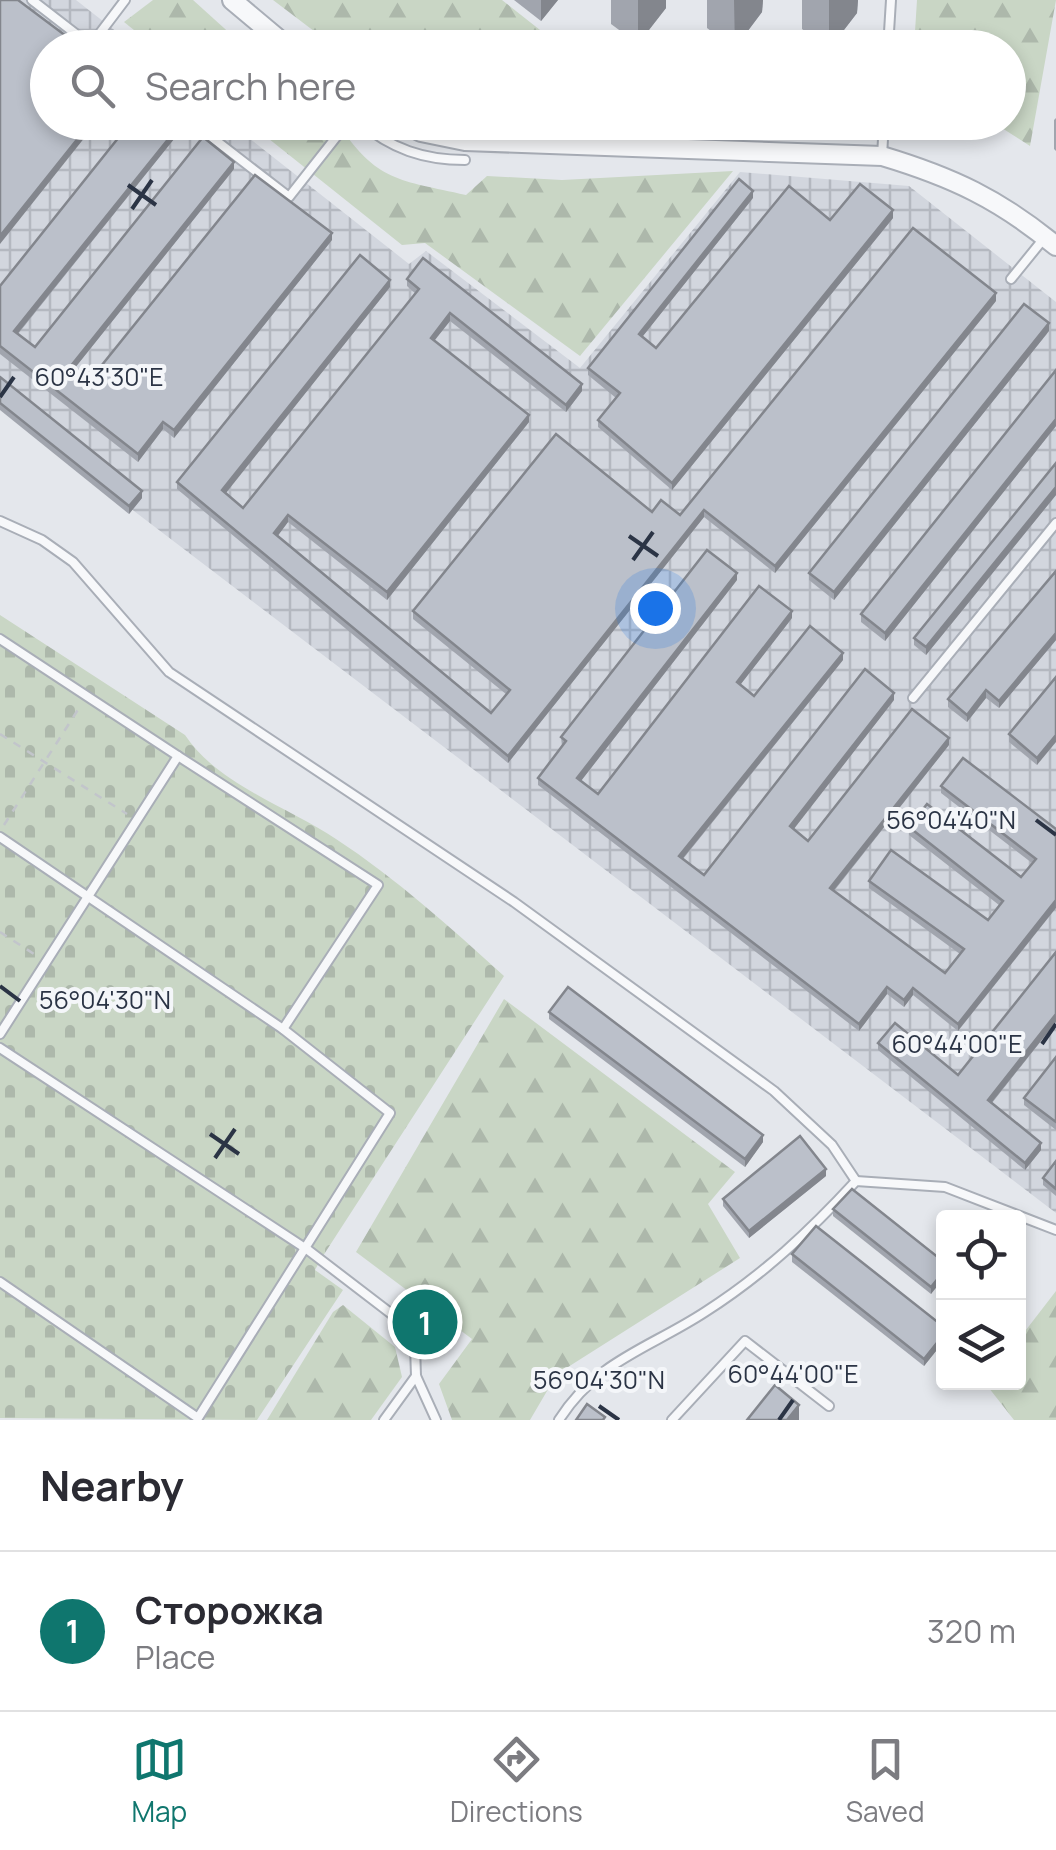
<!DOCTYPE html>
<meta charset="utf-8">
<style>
body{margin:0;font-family:Manrope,sans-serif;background:#f7f7f7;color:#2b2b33}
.controls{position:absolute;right:30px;bottom:30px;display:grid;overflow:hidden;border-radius:10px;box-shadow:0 5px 15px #0003}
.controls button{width:90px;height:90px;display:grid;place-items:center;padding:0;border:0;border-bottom:2px solid #e1e1e2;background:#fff;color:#2b2b33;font:50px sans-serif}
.you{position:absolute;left:655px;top:608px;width:35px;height:35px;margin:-25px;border:8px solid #fff;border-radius:50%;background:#1a73e8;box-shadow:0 0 0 15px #1a73e833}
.badge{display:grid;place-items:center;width:65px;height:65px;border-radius:50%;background:#0f766e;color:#fff;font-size:32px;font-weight:700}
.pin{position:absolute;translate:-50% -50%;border:5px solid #fff;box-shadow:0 2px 10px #0006}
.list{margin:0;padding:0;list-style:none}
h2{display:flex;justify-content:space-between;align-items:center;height:130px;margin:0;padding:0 40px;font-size:42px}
h2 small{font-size:32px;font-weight:400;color:#7c7c81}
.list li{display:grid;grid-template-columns:65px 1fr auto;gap:30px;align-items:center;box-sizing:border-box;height:160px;padding:0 40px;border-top:2px solid #e1e1e2}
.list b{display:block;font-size:38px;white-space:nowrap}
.list p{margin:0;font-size:32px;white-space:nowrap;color:#7c7c81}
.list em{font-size:32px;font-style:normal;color:#7c7c81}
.icon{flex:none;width:55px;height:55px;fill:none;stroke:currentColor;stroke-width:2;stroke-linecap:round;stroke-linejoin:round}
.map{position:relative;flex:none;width:1056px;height:1420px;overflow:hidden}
.search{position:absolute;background:#fff;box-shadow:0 5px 15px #0003;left:30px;right:30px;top:30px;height:110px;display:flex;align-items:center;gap:25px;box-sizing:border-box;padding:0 35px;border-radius:55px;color:#7c7c81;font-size:38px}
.sheet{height:290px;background:#fff}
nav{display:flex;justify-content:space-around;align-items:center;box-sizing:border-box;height:140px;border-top:2px solid #e1e1e2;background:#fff;font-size:28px;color:#7c7c81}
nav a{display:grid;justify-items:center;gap:5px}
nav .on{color:#0f766e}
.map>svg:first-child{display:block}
.industrial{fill:url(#industrial-grid)}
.forest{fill:url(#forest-firs)}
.cemetery{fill:url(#cemetery-stones)}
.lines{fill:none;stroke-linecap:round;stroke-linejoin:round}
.service-casing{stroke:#a9aeb7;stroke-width:12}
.tertiary-casing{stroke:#a9aeb7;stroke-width:22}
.path{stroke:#c2c5cb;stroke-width:2.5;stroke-dasharray:8 8;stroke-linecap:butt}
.service{stroke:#f7f8fa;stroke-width:8}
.tertiary{stroke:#f7f8fa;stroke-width:18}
.wall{fill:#a1a5ae}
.shaded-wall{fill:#83868d}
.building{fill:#bbc0ca;stroke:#83868d;stroke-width:2.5}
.ticks{fill:none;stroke:#2b3445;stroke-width:4}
.ticks-label{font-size:25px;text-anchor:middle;fill:#2b3445;stroke:#f4f6f9;stroke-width:8;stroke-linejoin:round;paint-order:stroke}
</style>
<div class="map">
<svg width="1056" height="1420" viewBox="0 0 1056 1420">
<defs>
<pattern id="industrial-grid" width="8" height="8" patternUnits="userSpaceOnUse" patternTransform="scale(2.5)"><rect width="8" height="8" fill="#d2d6de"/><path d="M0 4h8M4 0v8" fill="none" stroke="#b4b8c0"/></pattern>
<pattern id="forest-firs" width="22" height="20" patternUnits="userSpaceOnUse" patternTransform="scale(2.5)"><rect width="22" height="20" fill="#c9d6c5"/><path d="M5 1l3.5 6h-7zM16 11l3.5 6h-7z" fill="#adb8ab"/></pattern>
<pattern id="cemetery-stones" width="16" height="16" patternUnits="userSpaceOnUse" patternTransform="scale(2.5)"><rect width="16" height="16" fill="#c9d6c5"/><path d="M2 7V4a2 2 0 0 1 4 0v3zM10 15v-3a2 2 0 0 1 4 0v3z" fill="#adb8ab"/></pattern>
</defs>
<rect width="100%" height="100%" fill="#e4e7ec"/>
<polygon class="industrial" points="0,0 76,0 136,47 48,48 48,122 230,123 409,264 426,251 580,368 740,172 909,186 1056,302 1056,1213 0,409"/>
<g class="forest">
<polygon points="153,0 193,0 245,47 155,47 124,22"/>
<polygon points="273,0 502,0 554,41 585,47 335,47"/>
<polygon points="917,0 1056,0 1030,146 994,123 1008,122 1008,48 914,47"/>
<path d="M249 123H338C376 182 400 180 466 195L487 176 562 180 733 171 580 356 425 243 402 245Z"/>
<polygon points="800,123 872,123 871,133"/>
<polygon points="504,999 735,1172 708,1204 740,1258 557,1374 530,1420 452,1420 439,1384 472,1339 356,1252"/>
<polygon points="1056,1291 1056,1420 1014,1420 985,1383 1018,1382 1019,1339"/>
<polygon points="343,1305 395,1347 402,1377 371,1420 267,1420 333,1312"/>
</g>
<path class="cemetery" d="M0 615 185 735C217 784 288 807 336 839 397 879 450 927 504 976L321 1259 315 1270 343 1290 257 1420 0 1418Z"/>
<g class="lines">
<g class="service-casing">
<g id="service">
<polyline points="32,0 94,48"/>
<polyline points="91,45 125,0"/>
<polyline points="888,48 891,0"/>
<polyline points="192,122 289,197 348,122"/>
<path d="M360 122C391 149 424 160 465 160"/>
<polyline points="882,156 884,122"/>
<polyline points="1011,279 1045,237"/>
<polyline points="0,521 42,540 73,562 169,672 514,902 774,1091 832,1145 856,1181"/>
<polyline points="0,639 178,756 0,1034"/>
<polyline points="913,698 1056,523"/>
<polyline points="178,756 378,885 283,1029"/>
<polyline points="0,837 283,1029 390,1113 198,1418 0,1282"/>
<polyline points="0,1048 308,1250 402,1322 415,1346 416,1376 436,1420"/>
<polyline points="384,1420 416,1376"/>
<path d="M559 1420C596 1361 650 1348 705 1312 763 1275 810 1231 856 1181L945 1187 1056 1230"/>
<polyline points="672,1420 745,1341 829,1406"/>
</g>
</g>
<g class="tertiary-casing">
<g id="tertiary">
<polyline points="232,0 289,48"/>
<path d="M401 122 421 132 465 141 882 156C952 177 999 199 1056 246"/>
</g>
</g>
<g class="path">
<polyline points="0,734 127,814"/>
<polyline points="4,825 81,705"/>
<polyline points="0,932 37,956"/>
</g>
<use href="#service" class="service"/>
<use href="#tertiary" class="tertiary"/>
</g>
<g class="wall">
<polygon points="514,0 558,0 541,21"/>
<polygon points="611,0 666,0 666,8 638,44 611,24"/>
<polygon points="707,0 763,0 762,12 735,48 733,48 707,28"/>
<polygon points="802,0 858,0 857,13 830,48 826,48 802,29"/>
<polygon points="1056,118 1056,151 1054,149 1054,120"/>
<polygon points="182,129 18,334 35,347 234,169 70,374 85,386 332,240 174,438 163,429 138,462 0,354 0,286"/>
<polygon points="753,198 642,337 656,348 830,220 893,218 672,490 598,427 598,420 616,398 588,375 588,368"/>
<polygon points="407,279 582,391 566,412 450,321 434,340 529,422 387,600 288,522 277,536 491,713 506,694 413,619 413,611 652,512 680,515 996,301 775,573 704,517 508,763 177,489 177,482 390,287 225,493 243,508 416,294 407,286"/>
<polygon points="1049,331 834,600 809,580 809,573"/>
<polygon points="1056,370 1056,426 885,641 861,622 861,614"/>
<polygon points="0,377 142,498 129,514 0,410"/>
<polygon points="1056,463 1056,495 926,655 914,645 914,638"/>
<polygon points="1056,571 1056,640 999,708 986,698 967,722 948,707 948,699"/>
<polygon points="737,580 581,781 598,794 792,618 740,685 754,696 843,660 683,859 704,875 894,700 793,829 808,841 949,745 834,891 945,973 960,954 869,888 869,881 988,920 999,905 909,835 909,827 1021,877 1032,863 941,793 941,786 1056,829 958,1031 913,995 904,1007 887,994 859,1031 538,785 538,778 562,746 561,737"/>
<polygon points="1056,677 1037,765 1009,742 1009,734"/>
<polygon points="1056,952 1056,1022 992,1103 1041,1150 1025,1170 878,1050 878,1043 958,1075"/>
<polygon points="549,1012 763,1142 745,1167 549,1019"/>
<polygon points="1056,1057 1056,1130 1024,1105 1024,1098"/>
<polygon points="1056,1161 1056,1196 1043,1185 1043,1178"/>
<polygon points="826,1176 749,1238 723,1206 723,1199"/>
<polygon points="833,1209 944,1262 931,1294 833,1216"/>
<polygon points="792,1254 944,1327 944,1341 924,1366 792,1262"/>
</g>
<g class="shaded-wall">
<polygon points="541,0 558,0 541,21"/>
<polygon points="638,0 666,0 666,8 638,44"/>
<polygon points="734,0 763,0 762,12 735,48"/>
<polygon points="829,0 858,0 857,13 830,48 829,48"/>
<polygon points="91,122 97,122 0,244 0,236"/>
<polygon points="182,122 182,129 14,338 14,331"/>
<polygon points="234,162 234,169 66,379 66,372"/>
<polygon points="753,191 753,198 639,341 639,334"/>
<polygon points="893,210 893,218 672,490 672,483"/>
<polygon points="332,233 332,240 174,438 174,430"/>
<polygon points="390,280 390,287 222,498 222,490"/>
<polygon points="996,293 996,301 775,573 775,566"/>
<polygon points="450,313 450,321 431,345 431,338"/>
<polygon points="1049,323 1049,331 834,600 834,592"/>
<polygon points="582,384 582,391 566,412 566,405"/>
<polygon points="529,415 529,422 387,600 387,592"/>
<polygon points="1056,419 1056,426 885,641 885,633"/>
<polygon points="163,422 163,429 138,462 138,454"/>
<polygon points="1056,487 1056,495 926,655 926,647"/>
<polygon points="142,491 142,498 129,514 129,506"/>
<polygon points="704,510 704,517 508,763 508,756"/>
<polygon points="288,515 288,522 274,541 274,533"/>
<polygon points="737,573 737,580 577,786 577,778"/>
<polygon points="792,611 792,618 737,689 737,682"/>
<polygon points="1056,633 1056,640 999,708 999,701"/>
<polygon points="843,653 843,660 679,863 679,856"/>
<polygon points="986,690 986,698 967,722 967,715"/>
<polygon points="894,693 894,700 790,834 790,826"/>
<polygon points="1056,735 1056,742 1037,765 1037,758"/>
<polygon points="949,738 949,745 830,895 830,888"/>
<polygon points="1056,900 1056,908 958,1031 958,1024"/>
<polygon points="887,987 887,994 859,1031 859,1024"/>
<polygon points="913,988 913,995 904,1007 904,1000"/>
<polygon points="1056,1014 1056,1022 988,1107 988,1100"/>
<polygon points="763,1135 763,1142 745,1167 745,1159"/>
<polygon points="1041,1143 1041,1150 1025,1170 1025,1163"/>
<polygon points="826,1169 826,1176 749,1238 749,1231"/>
<polygon points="944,1271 944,1278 931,1294 931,1287"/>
<polygon points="944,1334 944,1341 924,1366 924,1359"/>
<polygon points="799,1405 799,1420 787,1420"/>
</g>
<g class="building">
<polygon points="0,0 18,0 82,48 48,48 48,122 91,122 0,236"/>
<polygon points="131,122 182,122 14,331 35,347 203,137 234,162 66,372 85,386 255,175 332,233 174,430 163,422 138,454 0,346 0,286"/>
<polygon points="739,179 753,191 639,334 656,348 789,186 830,220 860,184 893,210 672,483 598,420 620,393 588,368"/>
<polygon points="913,228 996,293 775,566 704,510 508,756 177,482 360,255 390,280 222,490 243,508 419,289 407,279 423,258 582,384 566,405 450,313 431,338 529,415 387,592 288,515 274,533 491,713 510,690 413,611 556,434 652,512 661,500 680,515"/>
<polygon points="1024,304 1049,323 834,592 809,573"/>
<polygon points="1056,370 1056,419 885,633 861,614"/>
<polygon points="0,377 142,491 129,506 0,403"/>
<polygon points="1056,463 1056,487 926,647 914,638"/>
<polygon points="707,550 737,573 577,778 598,794 759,586 792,611 737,682 754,696 810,626 843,653 679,856 704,875 865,669 894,693 790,826 808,841 912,709 949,738 830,888 945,973 964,949 869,881 891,850 988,920 1003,901 909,827 927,804 1021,877 1036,859 941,786 963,758 1056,829 1056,900 958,1024 913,988 904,1000 887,987 859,1024 538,778 566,741 561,737"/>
<polygon points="1056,571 1056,633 999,701 986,690 967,715 948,699"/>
<polygon points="1056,677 1056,735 1037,758 1009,734"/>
<polygon points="1056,952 1056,1014 988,1100 1041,1143 1025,1163 878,1043 895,1023 958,1075"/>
<polygon points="568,987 763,1135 745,1159 549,1012"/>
<polygon points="1056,1057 1056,1122 1024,1098"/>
<polygon points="800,1136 826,1169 749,1231 723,1199"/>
<polygon points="1056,1161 1056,1189 1043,1178"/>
<polygon points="852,1189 944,1262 944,1271 931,1287 833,1209"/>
<polygon points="816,1226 944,1327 944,1334 924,1359 792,1254"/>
<polygon points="775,1385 799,1405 787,1420 747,1420"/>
<polygon points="587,1404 605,1417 603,1420 576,1420"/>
</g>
<path class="ticks" d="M128 185 156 205M132 209 152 180M0 397 14 377M629 536 658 556M633 560 653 532M1036 820 1056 835M0 986 20 1001M1042 1044 1056 1024M210 1134 239 1154M215 1158 235 1129M599 1406 619 1420M779 1420 793 1400"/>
<g class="ticks-label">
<text x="99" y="386">60°43'30"E</text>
<text x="951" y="829">56°04'40"N</text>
<text x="105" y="1009">56°04'30"N</text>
<text x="957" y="1053">60°44'00"E</text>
<text x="793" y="1383">60°44'00"E</text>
<text x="599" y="1389">56°04'30"N</text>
</g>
</svg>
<div class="controls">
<button><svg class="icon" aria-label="locate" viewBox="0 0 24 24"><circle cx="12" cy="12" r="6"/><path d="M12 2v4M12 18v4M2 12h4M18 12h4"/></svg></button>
<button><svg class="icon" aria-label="layers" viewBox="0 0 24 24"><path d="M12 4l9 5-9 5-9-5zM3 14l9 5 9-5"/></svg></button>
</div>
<div class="you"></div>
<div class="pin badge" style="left:425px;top:1322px">1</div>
<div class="search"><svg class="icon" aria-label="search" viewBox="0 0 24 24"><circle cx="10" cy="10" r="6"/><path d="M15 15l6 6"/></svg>Search here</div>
</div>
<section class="sheet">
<h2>Nearby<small></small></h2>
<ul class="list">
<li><span class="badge">1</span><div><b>Сторожка</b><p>Place</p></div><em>320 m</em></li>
</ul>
</section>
<nav>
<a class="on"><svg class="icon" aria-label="map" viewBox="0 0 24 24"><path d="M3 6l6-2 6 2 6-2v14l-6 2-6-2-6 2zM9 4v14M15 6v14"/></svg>Map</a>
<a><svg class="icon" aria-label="directions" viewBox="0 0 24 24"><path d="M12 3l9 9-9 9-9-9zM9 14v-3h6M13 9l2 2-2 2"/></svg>Directions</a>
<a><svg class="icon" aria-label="saved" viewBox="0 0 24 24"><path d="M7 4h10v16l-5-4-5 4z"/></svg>Saved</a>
</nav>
